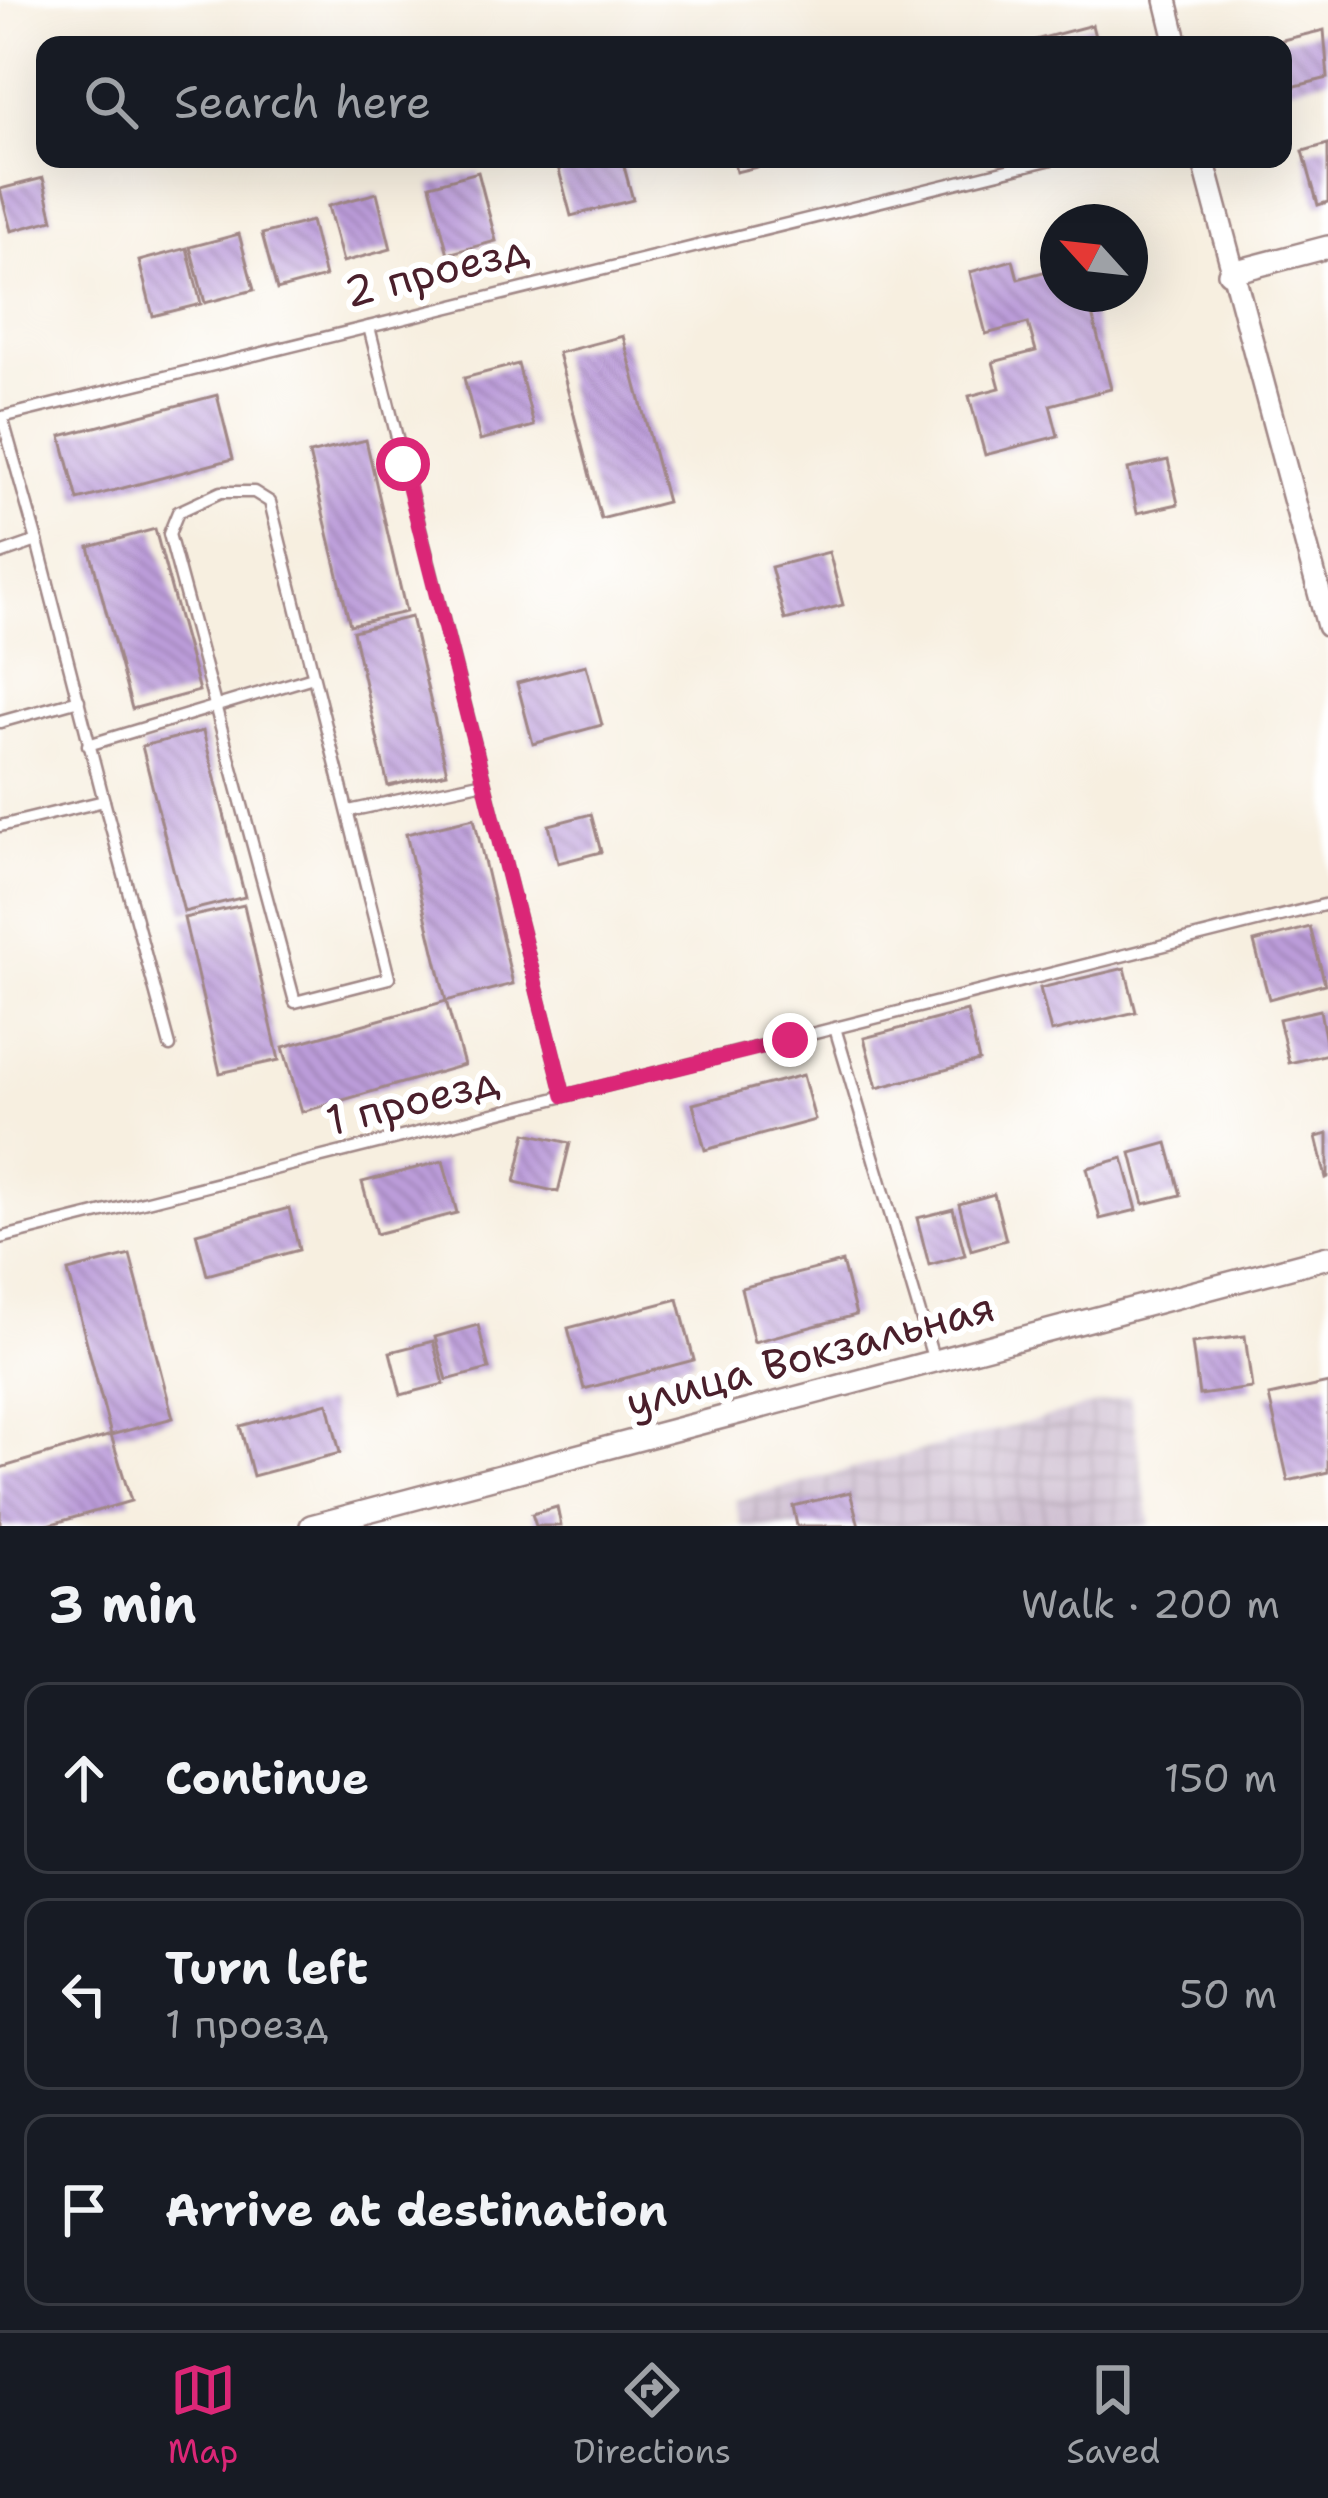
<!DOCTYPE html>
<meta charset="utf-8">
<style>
body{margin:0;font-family:"Shantell Sans",sans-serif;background:#242831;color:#f1f3f6}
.compass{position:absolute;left:1040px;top:204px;width:108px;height:108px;border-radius:50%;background:#171b24;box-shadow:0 12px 48px #0002;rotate:297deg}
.stop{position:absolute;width:36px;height:36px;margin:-27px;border:9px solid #db2777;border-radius:50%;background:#fff}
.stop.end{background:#db2777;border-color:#fff;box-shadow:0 3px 12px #0008}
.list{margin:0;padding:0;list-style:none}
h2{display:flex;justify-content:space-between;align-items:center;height:156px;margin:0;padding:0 48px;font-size:51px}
h2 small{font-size:39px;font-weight:400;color:#9ea1a6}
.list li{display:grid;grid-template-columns:78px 1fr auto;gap:36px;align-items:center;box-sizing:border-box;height:192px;margin:0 24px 24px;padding:0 24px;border:3px solid #363941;border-radius:24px}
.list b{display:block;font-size:45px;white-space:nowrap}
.list p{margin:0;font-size:39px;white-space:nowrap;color:#9ea1a6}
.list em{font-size:39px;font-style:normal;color:#9ea1a6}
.icon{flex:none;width:66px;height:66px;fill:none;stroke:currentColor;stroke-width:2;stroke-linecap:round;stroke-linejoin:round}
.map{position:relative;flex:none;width:1328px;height:1526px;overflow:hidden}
.search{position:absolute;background:#171b24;box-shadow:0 12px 48px #0002;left:36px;right:36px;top:36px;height:132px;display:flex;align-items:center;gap:30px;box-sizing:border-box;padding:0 42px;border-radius:24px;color:#9ea1a6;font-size:45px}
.sheet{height:804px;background:#171b24}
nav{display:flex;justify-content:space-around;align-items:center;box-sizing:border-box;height:168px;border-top:3px solid #363941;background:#171b24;font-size:33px;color:#9ea1a6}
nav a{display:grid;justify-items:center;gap:6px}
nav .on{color:#db2777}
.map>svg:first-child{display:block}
.industrial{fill:url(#industrial-grid)}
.building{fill:url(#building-back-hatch)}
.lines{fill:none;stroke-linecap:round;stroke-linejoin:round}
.lane-casing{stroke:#a08786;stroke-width:15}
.street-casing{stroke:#a08786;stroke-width:26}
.lane{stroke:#fff;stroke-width:10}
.street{stroke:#fff;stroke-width:21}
.route{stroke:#db2777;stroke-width:15}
.labels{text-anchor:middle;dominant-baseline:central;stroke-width:12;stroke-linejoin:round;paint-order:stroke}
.street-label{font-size:42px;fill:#4a1f2b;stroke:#fff}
</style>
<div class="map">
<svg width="1328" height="1526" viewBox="0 0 1328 1526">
<defs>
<pattern id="industrial-grid" width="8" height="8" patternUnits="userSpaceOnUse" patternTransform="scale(3)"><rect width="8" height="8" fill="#cebed0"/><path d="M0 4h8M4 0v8" fill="none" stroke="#b2a3b3"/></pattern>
<pattern id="building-back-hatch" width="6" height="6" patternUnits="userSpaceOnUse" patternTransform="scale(3)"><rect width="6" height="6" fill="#bc9dda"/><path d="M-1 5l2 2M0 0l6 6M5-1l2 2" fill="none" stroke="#9b7fb1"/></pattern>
</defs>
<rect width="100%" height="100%" fill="#fff"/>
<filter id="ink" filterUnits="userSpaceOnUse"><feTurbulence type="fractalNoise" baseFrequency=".00833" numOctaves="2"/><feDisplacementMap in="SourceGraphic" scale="24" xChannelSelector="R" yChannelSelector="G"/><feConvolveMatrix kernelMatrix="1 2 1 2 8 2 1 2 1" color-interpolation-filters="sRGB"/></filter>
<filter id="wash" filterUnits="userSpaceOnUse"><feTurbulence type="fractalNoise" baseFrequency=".004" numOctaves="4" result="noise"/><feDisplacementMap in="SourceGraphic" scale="48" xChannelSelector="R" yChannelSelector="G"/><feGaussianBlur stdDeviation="2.7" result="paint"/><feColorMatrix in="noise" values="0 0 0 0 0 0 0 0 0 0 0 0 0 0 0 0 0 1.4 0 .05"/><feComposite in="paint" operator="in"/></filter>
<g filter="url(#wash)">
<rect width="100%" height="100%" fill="#f7efe0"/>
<polygon class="industrial" points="1130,1395 1151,1526 741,1526 735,1500"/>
<g id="blocks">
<g class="building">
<polygon points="1092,25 1097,45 1032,45 1031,41"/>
<polygon points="1324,30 1328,78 1288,88 1283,45 1270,43"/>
<polygon points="1328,144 1328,202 1318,205 1303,151"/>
<polygon points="556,159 622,159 633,200 571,216"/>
<polygon points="733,159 782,159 782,161 736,172"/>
<polygon points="478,172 496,241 448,254 430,185"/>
<polygon points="43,178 53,220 11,231 0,189"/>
<polygon points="377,193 391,249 343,262 328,206"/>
<polygon points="311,221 325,277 277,290 262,234"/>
<polygon points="239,234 254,290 205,303 190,247"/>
<polygon points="187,248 201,304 153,316 139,261"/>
<polygon points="1013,260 1018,279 1058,268 1058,294 1087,294 1111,389 1050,405 1058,436 985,455 969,396 1000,388 993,362 1036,351 1028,323 986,334 970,272"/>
<polygon points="623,336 667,502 601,519 558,353"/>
<polygon points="518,364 534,426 480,440 464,378"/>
<polygon points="217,395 233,459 78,500 61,436"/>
<polygon points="366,440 406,612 350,625 309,454"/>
<polygon points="1168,460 1178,504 1137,513 1128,469"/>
<polygon points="155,529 199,691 132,709 89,547"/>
<polygon points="829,552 843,605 785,620 771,567"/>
<polygon points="411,617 447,773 388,786 353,631"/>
<polygon points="586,665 602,725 533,744 517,683"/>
<polygon points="203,731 245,897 184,912 142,746"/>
<polygon points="591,814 601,852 558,863 549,825"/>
<polygon points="474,818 513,984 446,1001 406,834"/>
<polygon points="244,905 279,1060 220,1073 184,918"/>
<polygon points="1310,927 1325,984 1269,999 1254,942"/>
<polygon points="1125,968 1136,1012 1051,1032 1040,988"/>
<polygon points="446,1001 464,1065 302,1112 283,1047"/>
<polygon points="1320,1010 1328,1054 1289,1063 1279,1019"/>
<polygon points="967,1011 979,1061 877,1088 864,1038"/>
<polygon points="803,1075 815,1120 705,1150 693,1104"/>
<polygon points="526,1133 570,1143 558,1192 515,1182"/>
<polygon points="1328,1134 1328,1177 1326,1178 1316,1137"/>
<polygon points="1167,1143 1181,1195 1144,1204 1131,1153"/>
<polygon points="1123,1158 1137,1210 1100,1219 1087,1168"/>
<polygon points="443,1161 457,1213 376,1234 362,1182"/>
<polygon points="994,1194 1006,1240 971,1250 959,1204"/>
<polygon points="289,1208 299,1250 207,1275 196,1233"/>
<polygon points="953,1209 965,1255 929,1265 917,1218"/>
<polygon points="130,1255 173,1418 111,1435 68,1271"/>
<polygon points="842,1262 856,1315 754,1342 741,1288"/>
<polygon points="678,1299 694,1360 584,1389 568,1328"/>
<polygon points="478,1325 489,1369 447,1380 435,1337"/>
<polygon points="1245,1336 1252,1388 1199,1395 1192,1343"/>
<polygon points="433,1341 444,1384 401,1395 390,1352"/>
<polygon points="1328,1383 1328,1472 1288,1481 1269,1396"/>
<polygon points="328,1403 340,1453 253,1476 240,1426"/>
<polygon points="111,1435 131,1501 45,1526 0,1526 0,1468"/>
<polygon points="850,1492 859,1526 797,1526 793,1506"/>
<polygon points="557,1507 561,1526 536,1526 532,1514"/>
</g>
</g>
</g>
<g filter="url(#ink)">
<use href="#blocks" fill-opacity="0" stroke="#a08786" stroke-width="3"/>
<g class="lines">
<g class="lane-casing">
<g id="lane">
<polyline points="369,327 564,1096"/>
<polygon points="221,492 254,492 270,502 389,978 295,1002 169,534 178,512"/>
<polyline points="0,554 37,541 2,417 1052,159"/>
<polyline points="0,722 79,700"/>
<polyline points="88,745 313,677"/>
<polyline points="104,801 170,1046"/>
<polyline points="349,811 484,782"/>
<polyline points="0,826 104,801 37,541"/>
<polyline points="835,1028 934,1361"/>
<polyline points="0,1238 1328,904"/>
</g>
</g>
<g class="street-casing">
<g id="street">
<polyline points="1166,0 1177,45"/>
<polyline points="1203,159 1328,626"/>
<polyline points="1229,273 1328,247"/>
<polyline points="311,1526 1328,1257"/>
</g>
</g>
<use href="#lane" class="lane"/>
<use href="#street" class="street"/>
</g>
</g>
<g class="lines" filter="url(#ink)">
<polyline class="route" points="403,464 564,1096 790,1040"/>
</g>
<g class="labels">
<g class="street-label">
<text transform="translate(436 270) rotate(-14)">2 проезд</text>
<text transform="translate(412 1100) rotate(-14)">1 проезд</text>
<text transform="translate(810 1354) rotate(-15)">улица Вокзальная</text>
</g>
</g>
</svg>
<svg class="compass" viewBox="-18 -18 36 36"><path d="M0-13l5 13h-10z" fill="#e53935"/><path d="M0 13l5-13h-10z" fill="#9ea1a6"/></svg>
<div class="stop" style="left:403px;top:464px"></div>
<div class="stop end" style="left:790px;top:1040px"></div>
<div class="search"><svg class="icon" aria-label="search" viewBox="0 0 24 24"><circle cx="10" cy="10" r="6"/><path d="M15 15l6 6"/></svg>Search here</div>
</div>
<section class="sheet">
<h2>3 min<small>Walk · 200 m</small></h2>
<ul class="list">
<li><svg class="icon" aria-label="ahead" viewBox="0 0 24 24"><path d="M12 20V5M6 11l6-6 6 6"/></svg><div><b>Continue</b></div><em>150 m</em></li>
<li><svg class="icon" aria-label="left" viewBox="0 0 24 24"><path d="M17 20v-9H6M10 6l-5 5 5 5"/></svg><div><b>Turn left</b><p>1 проезд</p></div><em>50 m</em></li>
<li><svg class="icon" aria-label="arrive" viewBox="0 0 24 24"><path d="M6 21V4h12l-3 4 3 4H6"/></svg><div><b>Arrive at destination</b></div></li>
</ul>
</section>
<nav>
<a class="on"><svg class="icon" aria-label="map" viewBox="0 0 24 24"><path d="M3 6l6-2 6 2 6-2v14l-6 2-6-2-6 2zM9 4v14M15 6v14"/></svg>Map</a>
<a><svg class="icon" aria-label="directions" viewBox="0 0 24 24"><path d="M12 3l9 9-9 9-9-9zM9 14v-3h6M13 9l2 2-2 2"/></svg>Directions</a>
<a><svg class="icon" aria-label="saved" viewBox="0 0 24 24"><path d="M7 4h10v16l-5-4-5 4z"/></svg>Saved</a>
</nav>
